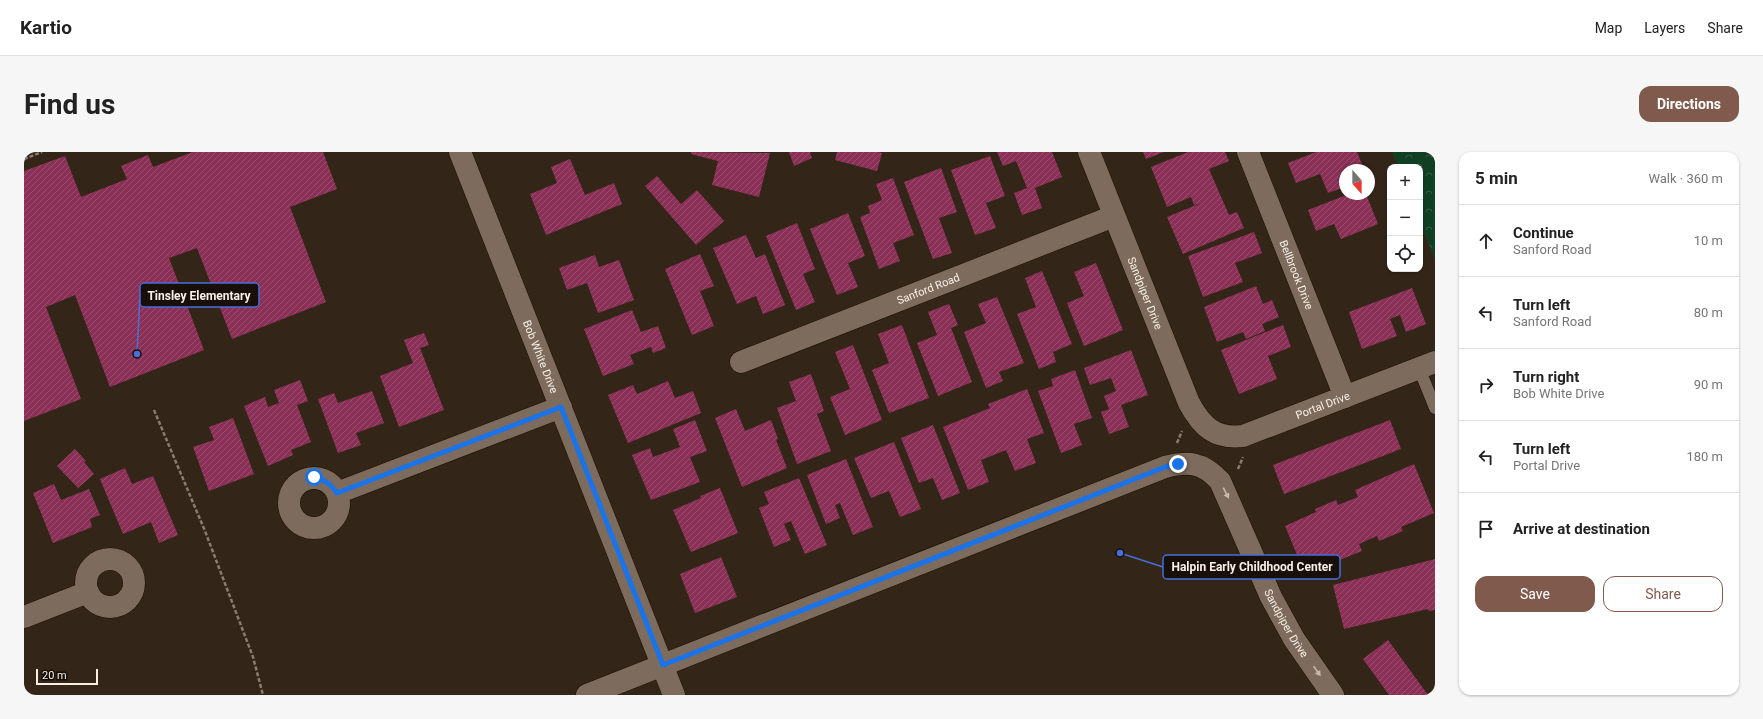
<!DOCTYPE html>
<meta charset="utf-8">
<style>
body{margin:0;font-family:Roboto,sans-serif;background:#f6f6f6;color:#222}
.controls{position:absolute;right:12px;top:12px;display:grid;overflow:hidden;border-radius:8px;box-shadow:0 1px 3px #0004}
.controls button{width:36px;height:36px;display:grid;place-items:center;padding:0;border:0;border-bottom:1px solid #e0e0e0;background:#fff;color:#222;font:20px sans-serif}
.compass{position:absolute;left:1315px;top:12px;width:36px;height:36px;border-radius:50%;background:#fff;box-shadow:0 1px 3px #0004;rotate:159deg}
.scale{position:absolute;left:12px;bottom:10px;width:62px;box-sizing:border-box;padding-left:4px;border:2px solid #f9efe7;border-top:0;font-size:11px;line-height:14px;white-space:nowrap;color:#f9efe7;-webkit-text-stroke:3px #160f0a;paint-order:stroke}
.stop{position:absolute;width:12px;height:12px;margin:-9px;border:3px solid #1a73e8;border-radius:50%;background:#fff}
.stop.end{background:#1a73e8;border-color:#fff;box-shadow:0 1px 4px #0008}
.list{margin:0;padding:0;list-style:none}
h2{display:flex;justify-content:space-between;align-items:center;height:52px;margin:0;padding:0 16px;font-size:17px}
h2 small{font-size:13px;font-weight:400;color:#767676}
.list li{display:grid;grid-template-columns:26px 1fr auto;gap:12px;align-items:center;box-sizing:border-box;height:72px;padding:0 16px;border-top:1px solid #e0e0e0}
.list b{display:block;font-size:15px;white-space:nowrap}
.list p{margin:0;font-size:13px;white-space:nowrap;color:#767676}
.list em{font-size:13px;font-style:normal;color:#767676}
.actions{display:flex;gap:8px;padding:12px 16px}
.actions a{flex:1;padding:9px 0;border:1px solid #805b4d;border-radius:12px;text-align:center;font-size:14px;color:#805b4d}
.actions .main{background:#805b4d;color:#fff}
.icon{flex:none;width:22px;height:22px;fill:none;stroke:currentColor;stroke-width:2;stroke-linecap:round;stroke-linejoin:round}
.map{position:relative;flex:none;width:1411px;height:543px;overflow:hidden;border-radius:12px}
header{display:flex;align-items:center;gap:24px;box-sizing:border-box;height:56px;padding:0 20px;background:#fff;border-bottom:1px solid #e0e0e0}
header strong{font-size:19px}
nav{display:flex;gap:22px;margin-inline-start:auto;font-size:14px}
.intro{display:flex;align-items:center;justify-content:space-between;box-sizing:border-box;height:96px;padding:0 24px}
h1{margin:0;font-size:28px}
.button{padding:10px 18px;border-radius:12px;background:#805b4d;color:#fff;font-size:14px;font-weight:700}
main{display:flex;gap:24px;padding:0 24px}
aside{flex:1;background:#fff;border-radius:12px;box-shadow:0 1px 3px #0004}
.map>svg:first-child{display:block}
.forest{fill:url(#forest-crowns)}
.building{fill:url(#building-hatch)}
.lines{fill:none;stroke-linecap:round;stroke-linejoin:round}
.service-casing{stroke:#1a0e03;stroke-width:13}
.minor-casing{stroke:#1a0e03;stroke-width:23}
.path{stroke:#897c72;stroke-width:2.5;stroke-dasharray:4 2;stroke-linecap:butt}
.service{stroke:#7d6c5d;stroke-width:12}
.minor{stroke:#7d6c5d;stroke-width:22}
.oneway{fill:#c7bbb0}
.route{stroke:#1a73e8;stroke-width:5}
.labels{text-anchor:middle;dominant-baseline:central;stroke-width:3;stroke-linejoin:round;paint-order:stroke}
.street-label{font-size:11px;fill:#f9efe7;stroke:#160f0a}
.leader{fill:none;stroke:#496edb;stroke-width:1.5}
.callout-dot{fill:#496edb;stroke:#160f0a;stroke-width:1.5}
.callout{fill:#160f0a;stroke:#496edb;stroke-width:1.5}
.callout-label{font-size:12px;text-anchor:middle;font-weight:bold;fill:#f9efe7}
</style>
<header>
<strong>Kartio</strong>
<nav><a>Map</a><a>Layers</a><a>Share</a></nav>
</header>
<div class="intro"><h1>Find us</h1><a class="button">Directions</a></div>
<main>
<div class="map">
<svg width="1411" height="543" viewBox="0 0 1411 543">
<defs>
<pattern id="forest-crowns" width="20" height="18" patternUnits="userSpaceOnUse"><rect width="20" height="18" fill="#113f24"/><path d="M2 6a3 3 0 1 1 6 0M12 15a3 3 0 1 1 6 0" fill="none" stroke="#345b44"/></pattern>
<pattern id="building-hatch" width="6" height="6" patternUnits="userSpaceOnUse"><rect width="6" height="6" fill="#8a3056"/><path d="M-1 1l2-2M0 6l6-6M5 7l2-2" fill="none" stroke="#9b4e6e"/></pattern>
</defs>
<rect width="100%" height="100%" fill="#332518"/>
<polygon class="forest" points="1368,0 1411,0 1411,108 1396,71 1396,15 1374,15"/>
<g class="building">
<polygon points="169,0 299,0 313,37 266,55 302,150 208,187 173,96 145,106 180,198 86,235 51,143 22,155 57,247 0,269 0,19 41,4 57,45 103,27 97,14 124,3 129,15"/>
<polygon points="667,0 746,1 735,45 688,33 694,9 667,2"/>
<polygon points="765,0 786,0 788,6 770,14"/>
<polygon points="813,0 854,0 858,1 853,19 811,8"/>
<polygon points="973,0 1028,0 1038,25 1011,36 1018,56 998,63 990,41 1003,36 992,9 979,14"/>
<polygon points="1119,0 1140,0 1122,7"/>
<polygon points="1164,0 1201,0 1205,9 1185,17 1205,63 1213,60 1220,76 1159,102 1143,65 1177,51 1170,53 1167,45 1143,55 1127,15"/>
<polygon points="1292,0 1333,0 1340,17 1321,18 1321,35 1304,41 1296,22 1272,31 1264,11"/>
<polygon points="966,4 981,44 962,51 972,76 951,83 927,18"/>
<polygon points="546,7 561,43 590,31 598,52 522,83 506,42 533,31 527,15"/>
<polygon points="917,16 933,60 915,66 928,101 909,107 880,30"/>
<polygon points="633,24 657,52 673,38 700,69 672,93 621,34"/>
<polygon points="869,26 890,83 869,91 876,109 855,117 836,65 846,61 844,54 858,48 852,32"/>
<polygon points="1325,42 1342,42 1354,72 1317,87 1310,72 1292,79 1284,58"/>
<polygon points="824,61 841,104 824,111 834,135 813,143 786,77"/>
<polygon points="773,71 791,117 779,122 791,150 772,158 742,84"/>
<polygon points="1230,80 1238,101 1211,111 1219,130 1179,145 1164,104"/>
<polygon points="722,83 732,106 741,102 761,153 739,162 732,144 713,152 689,96"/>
<polygon points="676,102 690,134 676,139 690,174 668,183 641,117"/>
<polygon points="571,103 575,115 595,108 610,148 574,161 563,131 543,138 535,116"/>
<polygon points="1072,111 1099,178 1060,194 1043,151 1060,144 1050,120"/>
<polygon points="1018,119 1048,192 1029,200 1032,210 1015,217 993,162 1012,155 1001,126"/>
<polygon points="1232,134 1239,152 1248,148 1255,165 1238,172 1241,179 1222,187 1219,180 1193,190 1180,155"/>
<polygon points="1388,136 1402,172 1382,180 1376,163 1366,167 1373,184 1338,197 1325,160"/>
<polygon points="973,145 1000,211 975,220 979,229 962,236 940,180 962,171 954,152"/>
<polygon points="925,152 934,173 927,176 948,230 914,244 893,191 913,183 904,160"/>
<polygon points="608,158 617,180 634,174 642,196 629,201 627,195 606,203 610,212 579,224 560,177"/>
<polygon points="878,173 905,246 865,261 848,218 865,211 854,182"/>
<polygon points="1259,173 1267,195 1244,204 1253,227 1215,242 1197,198"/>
<polygon points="400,181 405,193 396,196 420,258 375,275 356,224 389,211 380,188"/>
<polygon points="829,193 858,268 821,283 806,245 826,237 811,200"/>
<polygon points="1107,198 1124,243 1097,253 1105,275 1085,282 1077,260 1085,257 1080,244 1092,239 1087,226 1066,233 1060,216"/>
<polygon points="1051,218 1068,266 1050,272 1058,293 1037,301 1014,239 1029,234 1027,227"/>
<polygon points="787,222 800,259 793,262 807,299 773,312 753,256 772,249 765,230"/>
<polygon points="276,228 284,249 273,253 287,290 267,298 269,303 244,314 220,254 241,245 244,255 255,251 250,238"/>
<polygon points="644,229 651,246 669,239 677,261 604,291 584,243 609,233 613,242"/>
<polygon points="1003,237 1020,281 1003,287 1012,311 991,319 982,298 957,308 965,330 944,338 919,275 966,256 964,252"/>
<polygon points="348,239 360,271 332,281 337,293 314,301 294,247 310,241 314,251"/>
<polygon points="712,257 721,279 747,268 754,287 752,288 763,316 718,335 691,266"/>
<polygon points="209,266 230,322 185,339 169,295 190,288 185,275"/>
<polygon points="671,268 683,299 666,305 676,330 627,348 608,303 626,296 629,305 656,295 649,277"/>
<polygon points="1366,268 1377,297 1260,342 1249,313"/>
<polygon points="909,273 936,341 918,348 909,326 895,331 877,286"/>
<polygon points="870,290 897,357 876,365 865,339 847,346 830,306"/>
<polygon points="51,297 62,309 60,310 70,322 54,336 33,314"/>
<polygon points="822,307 849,375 829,383 816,351 811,353 816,366 802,372 783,323"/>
<polygon points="1390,312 1410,361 1377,375 1379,379 1355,389 1353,384 1335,392 1338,399 1281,422 1261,374 1292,360 1291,357 1312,348 1314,353 1334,345 1331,338"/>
<polygon points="101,316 108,332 129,324 154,383 135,391 127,370 99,382 76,327"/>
<polygon points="775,326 803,393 781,402 767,369 760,372 767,388 750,395 735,356 745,352 740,340"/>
<polygon points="30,332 37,348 65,337 76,363 66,367 68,375 29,391 9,341"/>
<polygon points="696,336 714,381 667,400 649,358 677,346 676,344"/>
<polygon points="697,405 713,445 671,461 656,422"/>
<polygon points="1411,407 1411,458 1404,459 1404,457 1320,477 1309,433"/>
<polygon points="1364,488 1404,543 1365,543 1339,507"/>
</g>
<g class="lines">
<g class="service-casing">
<polyline id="service" points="1395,216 1411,256"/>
</g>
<g class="minor-casing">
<g id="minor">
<path id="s1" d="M436 0 650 543"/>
<path id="s2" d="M1065 0 1165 251C1178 275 1191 287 1219 284L1411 210"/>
<path id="s3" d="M1224 0 1321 245"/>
<path id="s4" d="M717 210 1090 64"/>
<circle cx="290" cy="351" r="25"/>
<polyline points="313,341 537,255"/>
<circle cx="86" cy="431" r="24"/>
<polyline points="0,465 64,440"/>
<path id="s5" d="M563 543 1141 315C1165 309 1178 310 1196 329L1247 445 1270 487 1309 543"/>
</g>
</g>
<g class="path">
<polyline points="0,7 18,0"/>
<polyline points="130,258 181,379 229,505 239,543"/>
<polyline points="1153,291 1158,279"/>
<polyline points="1214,317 1219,305"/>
</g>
<use href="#service" class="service"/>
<use href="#minor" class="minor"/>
</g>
<defs><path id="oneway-solid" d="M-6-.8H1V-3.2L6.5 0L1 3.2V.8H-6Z"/></defs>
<g class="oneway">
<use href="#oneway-solid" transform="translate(1202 341) rotate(63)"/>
<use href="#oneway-solid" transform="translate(1293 519) rotate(55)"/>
</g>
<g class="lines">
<path class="route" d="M290 325C301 328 307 332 313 341L537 255 639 513 1141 315 1154 312"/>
</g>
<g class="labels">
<g class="street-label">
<text stroke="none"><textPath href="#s3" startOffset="132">Bellbrook Drive</textPath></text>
<text stroke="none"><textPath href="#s4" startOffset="201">Sanford Road</textPath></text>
<text stroke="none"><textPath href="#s2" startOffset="152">Sandpiper Drive</textPath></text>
<text stroke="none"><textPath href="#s1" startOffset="220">Bob White Drive</textPath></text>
<text stroke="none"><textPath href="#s2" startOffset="424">Portal Drive</textPath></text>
<text stroke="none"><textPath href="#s5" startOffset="839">Sandpiper Drive</textPath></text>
</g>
</g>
<path class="leader" d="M113 202L116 143M1096 401L1139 415"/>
<g class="callout-dot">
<circle cx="113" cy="202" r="4"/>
<circle cx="1096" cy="401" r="4"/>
</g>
<g class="callout">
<rect x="116" y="131" width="119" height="24" rx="4"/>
<rect x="1139" y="403" width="177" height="24" rx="4"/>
</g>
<g class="callout-label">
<text x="175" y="148">Tinsley Elementary</text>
<text x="1228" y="419">Halpin Early Childhood Center</text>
</g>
</svg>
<div class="controls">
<button>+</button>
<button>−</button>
<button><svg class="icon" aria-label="locate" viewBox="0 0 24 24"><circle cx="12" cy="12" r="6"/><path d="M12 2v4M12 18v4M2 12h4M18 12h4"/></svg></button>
</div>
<svg class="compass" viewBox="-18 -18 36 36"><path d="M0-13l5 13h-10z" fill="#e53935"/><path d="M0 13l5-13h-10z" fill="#767676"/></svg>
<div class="scale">20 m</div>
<div class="stop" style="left:290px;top:325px"></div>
<div class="stop end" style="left:1154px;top:312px"></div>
</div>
<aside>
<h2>5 min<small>Walk · 360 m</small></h2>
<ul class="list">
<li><svg class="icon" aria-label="ahead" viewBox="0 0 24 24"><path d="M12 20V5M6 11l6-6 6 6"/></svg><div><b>Continue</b><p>Sanford Road</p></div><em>10 m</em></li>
<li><svg class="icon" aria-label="left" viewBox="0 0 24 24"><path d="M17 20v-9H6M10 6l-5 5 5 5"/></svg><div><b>Turn left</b><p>Sanford Road</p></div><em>80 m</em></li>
<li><svg class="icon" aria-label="right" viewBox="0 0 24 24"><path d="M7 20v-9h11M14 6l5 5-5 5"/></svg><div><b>Turn right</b><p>Bob White Drive</p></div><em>90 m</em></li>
<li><svg class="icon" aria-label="left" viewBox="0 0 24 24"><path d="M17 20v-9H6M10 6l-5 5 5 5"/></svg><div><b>Turn left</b><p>Portal Drive</p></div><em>180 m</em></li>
<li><svg class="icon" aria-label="arrive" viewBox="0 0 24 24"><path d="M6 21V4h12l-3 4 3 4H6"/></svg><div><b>Arrive at destination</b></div></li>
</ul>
<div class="actions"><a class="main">Save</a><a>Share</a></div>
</aside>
</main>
